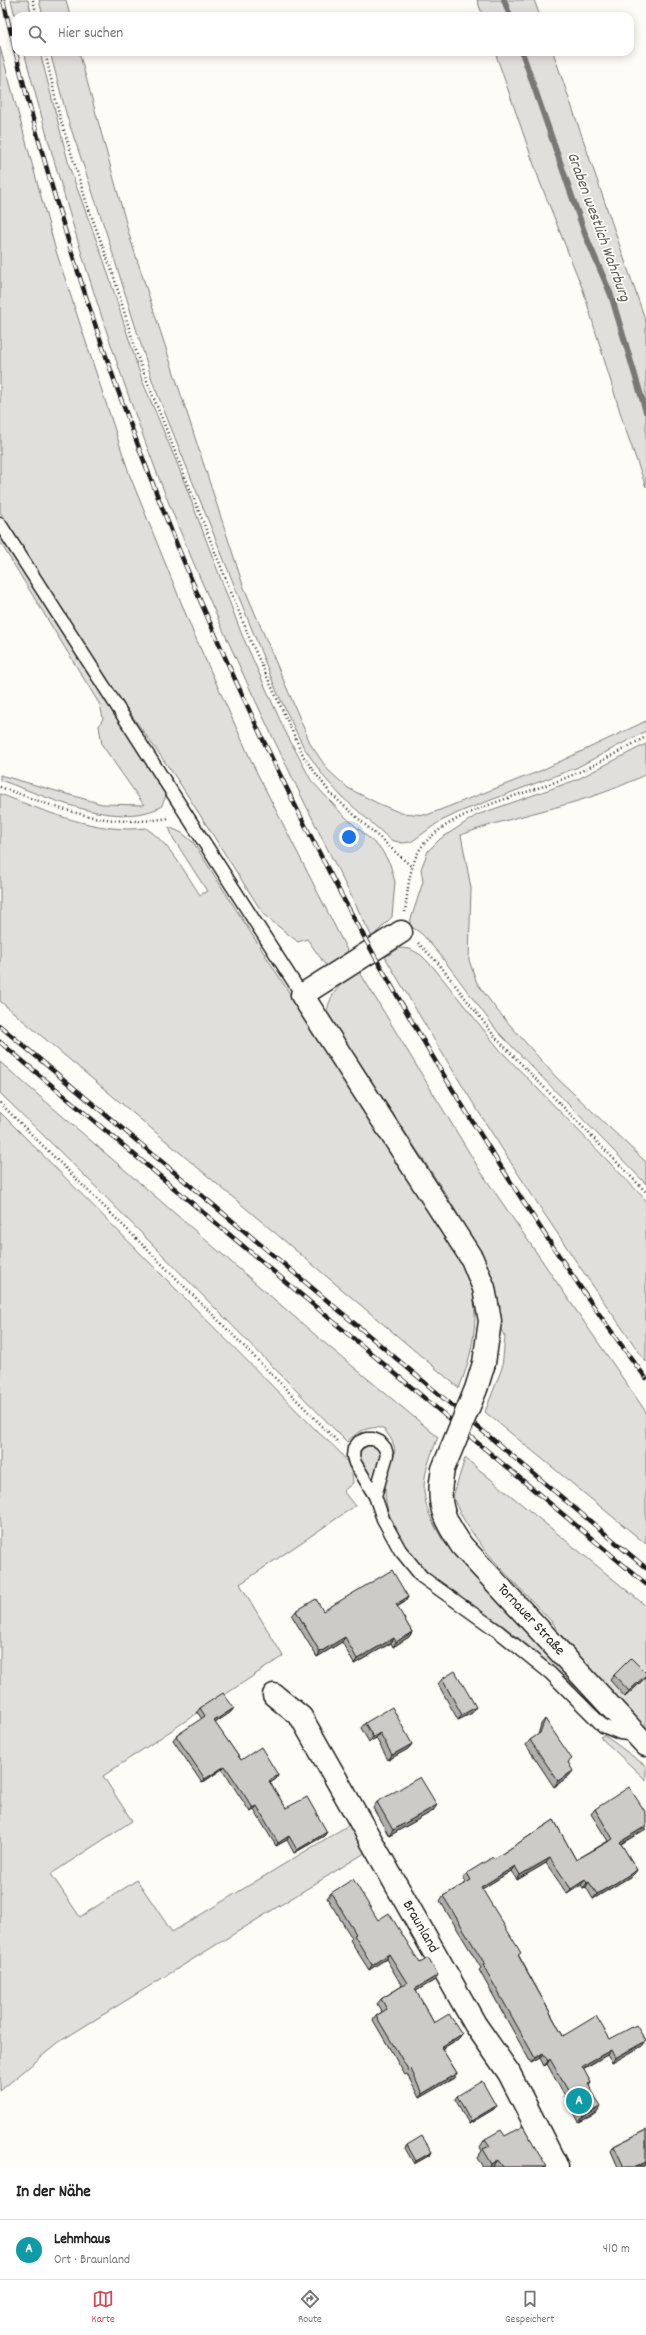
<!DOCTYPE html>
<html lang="de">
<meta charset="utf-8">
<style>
body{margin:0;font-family:Dekko,sans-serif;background:#f6f6f6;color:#222}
.you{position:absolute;left:349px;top:837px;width:14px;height:14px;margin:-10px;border:3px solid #fff;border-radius:50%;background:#1a73e8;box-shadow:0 0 0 6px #1a73e833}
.badge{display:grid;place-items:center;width:26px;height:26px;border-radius:50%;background:#d1495b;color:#fff;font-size:13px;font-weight:700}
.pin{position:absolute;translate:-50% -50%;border:2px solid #fff;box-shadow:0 1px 4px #0006}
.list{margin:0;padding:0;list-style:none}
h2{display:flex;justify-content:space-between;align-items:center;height:52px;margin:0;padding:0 16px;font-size:17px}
h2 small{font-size:13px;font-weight:400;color:#767676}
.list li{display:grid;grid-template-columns:26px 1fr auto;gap:12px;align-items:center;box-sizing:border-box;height:60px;padding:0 16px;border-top:1px solid #e0e0e0}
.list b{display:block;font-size:15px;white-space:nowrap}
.list p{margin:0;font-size:13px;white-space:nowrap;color:#767676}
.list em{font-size:13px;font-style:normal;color:#767676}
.icon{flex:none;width:22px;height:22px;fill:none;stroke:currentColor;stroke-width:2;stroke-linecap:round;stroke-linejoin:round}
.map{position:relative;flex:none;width:646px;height:2167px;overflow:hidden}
.search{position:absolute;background:#fff;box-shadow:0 2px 10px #0003;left:12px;right:12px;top:12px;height:44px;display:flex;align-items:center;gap:10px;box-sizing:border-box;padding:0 14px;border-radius:12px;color:#767676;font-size:15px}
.sheet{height:112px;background:#fff}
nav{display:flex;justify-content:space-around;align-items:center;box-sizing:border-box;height:56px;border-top:1px solid #e0e0e0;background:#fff;font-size:11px;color:#767676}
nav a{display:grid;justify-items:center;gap:2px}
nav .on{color:#d1495b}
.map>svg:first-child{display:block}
.green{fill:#e0dfdb;stroke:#7e7e7c}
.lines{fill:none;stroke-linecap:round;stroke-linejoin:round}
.stream{stroke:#797876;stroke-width:6}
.service-casing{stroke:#1c1c1c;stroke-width:15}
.minor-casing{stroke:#1c1c1c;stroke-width:25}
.path{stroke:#1c1c1c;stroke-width:2.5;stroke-dasharray:1 3;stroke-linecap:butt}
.service{stroke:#fdfcf7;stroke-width:12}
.minor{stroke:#fdfcf7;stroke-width:22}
.rail-casing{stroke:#1c1c1c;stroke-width:4.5}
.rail{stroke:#fdfcf7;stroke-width:3;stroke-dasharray:9;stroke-linecap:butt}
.minor-bridge-casing{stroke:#1c1c1c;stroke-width:25;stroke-linecap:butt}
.minor-bridge{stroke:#fdfcf7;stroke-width:22}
.wall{fill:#afafac;stroke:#1c1c1c}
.shaded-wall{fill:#8f8e8c;stroke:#1c1c1c}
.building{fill:#cccbc8;stroke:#1c1c1c}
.labels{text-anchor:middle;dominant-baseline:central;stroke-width:3.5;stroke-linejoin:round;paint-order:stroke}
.street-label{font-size:15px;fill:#1c1c1c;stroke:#fdfcf7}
.water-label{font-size:16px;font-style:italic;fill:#5a5a58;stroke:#fdfcf7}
</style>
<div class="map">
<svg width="646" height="2167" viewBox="0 0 646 2167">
<rect width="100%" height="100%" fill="#fdfcf7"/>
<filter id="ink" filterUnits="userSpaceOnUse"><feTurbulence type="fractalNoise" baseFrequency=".025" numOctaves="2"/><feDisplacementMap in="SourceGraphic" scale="8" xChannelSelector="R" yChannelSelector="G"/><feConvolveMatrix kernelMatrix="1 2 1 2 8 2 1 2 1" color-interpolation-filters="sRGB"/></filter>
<g filter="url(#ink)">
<g class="green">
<polygon points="11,0 28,0 32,16 16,16 16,20"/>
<polygon points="39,0 66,0 70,16 43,16"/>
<polygon points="477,0 534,0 540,16 483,16"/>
<polygon points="0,47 56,251 130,476 193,632 255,769 349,954 327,967 307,939 298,942 264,915 177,779 116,693 0,512"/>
<path d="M24 52H40L70 169 104 261 142 380 177 463 242 635 284 729 311 780 341 813 381 849 390 864 395 882 392 917 372 937C303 802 236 666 178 526 115 372 67 212 24 52Z"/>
<polygon points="50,52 79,52 131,241 243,585 311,745 328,770 348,788 377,803 401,813 427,815 540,771 646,721 646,731 576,768 462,811 439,822 411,842 402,843 391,840 341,796 324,777 303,746 277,692 153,383 106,232 67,117"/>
<polygon points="495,52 553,52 646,322 646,487 624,425 583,290 540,182"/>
<path d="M0 534 167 794 161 807C113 830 46 796 0 780V775L102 804 144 805 102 745 99 726 103 718 100 705 0 542Z"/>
<path d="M646 744V774C588 805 522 812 461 835L471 888 469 960 477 983 496 1009 556 1077 646 1162V1184L498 1032 441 956 422 934 409 925 423 882 421 869 428 851 440 839 477 815 576 780Z"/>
<path d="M0 794C45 811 97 834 146 828 170 844 184 871 200 895L207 891 173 838 169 827 182 833 193 842 458 1257C462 1265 467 1273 470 1282 481 1315 472 1357 459 1388L0 1001Z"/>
<path d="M400 948 410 949 421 955 434 968 500 1050 646 1200V1362C552 1230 467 1098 385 957Z"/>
<path d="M359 971 481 1172 646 1412V1544L485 1412 502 1368 505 1337 500 1328V1306L485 1261 447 1196 327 1013C329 993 343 981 359 971Z"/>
<path d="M0 1062 327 1345 438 1437C419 1483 418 1500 444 1542L601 1710C570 1682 538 1653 505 1627 492 1617 477 1610 464 1601 438 1584 416 1564 400 1538 390 1520 384 1504 385 1484 387 1457 407 1457 383 1428 368 1426 358 1431 347 1442L86 1177 0 1093Z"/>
<path d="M0 1112 320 1434C337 1449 352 1460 353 1483L343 1491 355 1506 240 1584 283 1656 103 1776 132 1821 51 1874 80 1917 137 1880 172 1932 352 1823 368 1851 59 2042 0 2091Z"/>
<path d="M367 1446H375C387 1458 380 1470 375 1485L359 1457 360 1451Z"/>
<path d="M465 1458 646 1606V1730L559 1633 553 1623C521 1588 469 1542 453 1497Z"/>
<polygon points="604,1735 646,1766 646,1780 600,1737"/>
</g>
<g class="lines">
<g class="stream">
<polyline points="504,0 510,16"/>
<polyline points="522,52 585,234 611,295 646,412"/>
</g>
<g class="service-casing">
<g id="service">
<polyline points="0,524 302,995"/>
<polyline points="375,1496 387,1455 385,1448 380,1442 373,1439 366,1439 359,1442 354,1448 353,1456 355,1463 375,1496 383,1519 400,1550 422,1577 499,1632 550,1673 603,1726 620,1733 636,1735"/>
</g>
</g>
<g class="minor-casing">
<g id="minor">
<polyline points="401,932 302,995 472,1259 484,1288 490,1321 484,1363"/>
<path id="s1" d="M441 1482C438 1509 447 1524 462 1546L646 1745"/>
<path id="s2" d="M274 1695 301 1717 475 2024 509 2073 557 2167"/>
</g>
</g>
<g class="path">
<polyline points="33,0 37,16"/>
<polyline points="45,52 59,114 87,204 113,274 139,361 251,642 304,757 330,793 412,867"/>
<path d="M0 787C59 808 104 829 169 818"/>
<path d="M405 912C408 890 409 863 423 845 454 808 527 795 570 776 596 765 621 750 646 737"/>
<polyline points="418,943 439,964 496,1038 646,1192"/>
<polyline points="0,1103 220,1322 339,1443"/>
</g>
<use href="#service" class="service"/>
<use href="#minor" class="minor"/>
<g class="rail-casing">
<g id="rail">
<path d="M3 0C99 412 270 807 498 1162 545 1236 593 1309 646 1378"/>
<polyline points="0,1026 646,1568"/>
<polyline points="0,1042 646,1584"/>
</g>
</g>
<use href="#rail" class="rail"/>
<g class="minor-bridge-casing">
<polyline id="minor-bridge" points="441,1482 443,1469 476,1389 484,1363"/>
</g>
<use href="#minor-bridge" class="minor-bridge"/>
</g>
<g class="wall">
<polygon points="408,1597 405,1602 397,1607 412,1632 409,1637 393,1647 391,1643 354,1664 342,1642 317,1657 292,1616 296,1611 323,1611"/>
<polygon points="614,1675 643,1680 625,1697 610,1680"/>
<polygon points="442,1679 472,1713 458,1720 438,1684"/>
<polygon points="200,1708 231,1712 215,1723 241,1760 278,1775 276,1779 270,1783 286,1808 327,1832 324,1836 294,1853 287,1840 276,1846 254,1810 250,1812 222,1769 202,1783 173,1740 176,1736 202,1719 197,1712"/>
<polygon points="545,1719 569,1764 569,1776 554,1787 526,1745 530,1740 538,1735 541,1724"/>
<polygon points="365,1723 412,1744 408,1749 388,1760 376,1738 369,1742 361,1728"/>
<polygon points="377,1802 433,1811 389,1836 373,1808"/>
<polygon points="595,1809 621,1844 637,1870 633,1875 593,1899 586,1887 583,1888 581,1885 567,1894 546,1863 517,1880 511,1871 482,1889 563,2036 646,2041 642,2046 612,2063 607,2055 583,2069 591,2083 589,2086 597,2113 579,2122 547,2064 544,2066 540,2058 531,2063 479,1970 481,1968 440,1901 443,1896 466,1883 463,1878 467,1873 494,1859 554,1820 576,1860 608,1841 591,1814"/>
<polygon points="331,1893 378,1920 420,1963 435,1980 416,1991 434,2023 462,2034 458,2039 442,2049 457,2073 454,2078 419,2098 407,2074 405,2075 373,2020 376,2016 382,2012 377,2004 381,1999 402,1986 386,1959 369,1970 350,1940 352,1938 327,1898"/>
<polygon points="457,2096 496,2106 494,2109 469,2124 455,2099"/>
<polygon points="646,2130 646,2165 642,2167 618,2167 611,2151 614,2146"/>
<polygon points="505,2136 547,2167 483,2167 477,2158 482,2151 480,2147 485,2139"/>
<polygon points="407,2145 432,2152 430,2155 414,2164 405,2148"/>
</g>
<g class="shaded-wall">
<polygon points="408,1597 405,1602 392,1609 396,1604"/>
<polygon points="412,1632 409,1637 393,1647 396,1642"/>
<polygon points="345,1637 342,1642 317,1657 320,1652"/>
<polygon points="394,1638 391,1643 354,1664 357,1659"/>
<polygon points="646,1675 643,1680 625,1697 629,1691"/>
<polygon points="476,1707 472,1713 458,1720 462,1715"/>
<polygon points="234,1708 231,1712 212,1725 214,1721"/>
<polygon points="380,1733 376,1738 369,1742 373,1737"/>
<polygon points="412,1744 408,1749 388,1760 392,1755"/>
<polygon points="225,1766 222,1769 202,1783 205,1779"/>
<polygon points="573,1771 569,1776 554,1787 558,1781"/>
<polygon points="278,1775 276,1779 267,1785 269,1781"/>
<polygon points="437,1805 433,1811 389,1836 393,1830"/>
<polygon points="257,1806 254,1810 250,1812 253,1808"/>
<polygon points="646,1826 646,1829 616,1847 620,1842"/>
<polygon points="327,1832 324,1836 294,1853 297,1850"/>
<polygon points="289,1836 287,1840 276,1846 278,1843"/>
<polygon points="550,1858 546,1863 517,1880 520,1875"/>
<polygon points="515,1866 511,1871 477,1892 481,1887"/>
<polygon points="637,1870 633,1875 593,1899 597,1894"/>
<polygon points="585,1880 581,1885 567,1894 571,1889"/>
<polygon points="589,1882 586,1887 583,1888 587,1883"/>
<polygon points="389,1954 386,1959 369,1970 372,1965"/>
<polygon points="438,1975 435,1980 411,1994 415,1989"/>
<polygon points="462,2034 458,2039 438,2051 441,2047"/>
<polygon points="646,2041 642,2046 612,2063 615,2058"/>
<polygon points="611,2050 607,2055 578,2071 582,2066"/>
<polygon points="543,2053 540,2058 531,2063 535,2058"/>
<polygon points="550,2059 547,2064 544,2066 548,2061"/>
<polygon points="457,2073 454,2078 419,2098 422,2094"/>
<polygon points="496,2106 494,2109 469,2124 471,2121"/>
<polygon points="601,2107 597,2113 579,2122 583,2117"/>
<polygon points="432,2152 430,2155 414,2164 416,2161"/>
<polygon points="498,2160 493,2167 490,2167 492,2164"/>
<polygon points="646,2162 646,2165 642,2167 635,2167"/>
</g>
<g class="building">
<polygon points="392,1570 408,1597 396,1604 412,1632 396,1642 394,1638 357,1659 345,1637 320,1652 296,1611 316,1599 323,1611"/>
<polygon points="631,1658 646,1673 646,1675 629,1691 614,1675"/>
<polygon points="455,1671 476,1707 462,1715 442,1679"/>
<polygon points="223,1693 234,1708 214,1721 241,1760 261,1747 278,1775 269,1781 286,1808 307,1797 327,1832 297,1850 289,1836 278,1843 257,1806 253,1808 225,1766 205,1779 176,1736 205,1716 200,1708"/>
<polygon points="392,1707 412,1744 392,1755 380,1733 373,1737 365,1723"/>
<polygon points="545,1719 572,1759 568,1762 573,1771 558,1781 530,1740 540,1733"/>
<polygon points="420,1777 437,1805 393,1830 377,1802"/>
<polygon points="629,1787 646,1813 646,1826 620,1842 637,1870 597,1894 589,1882 587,1883 585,1880 571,1889 550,1858 520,1875 515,1866 481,1887 521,1953 518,1955 563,2036 596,2016 610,2039 636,2025 646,2041 615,2058 611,2050 582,2066 591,2083 588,2084 601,2107 583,2117 550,2059 548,2061 543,2053 535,2058 483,1965 485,1964 443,1896 471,1880 467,1873 493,1857 494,1859 554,1820 576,1860 613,1839 595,1809"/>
<polygon points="353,1879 378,1920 389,1913 420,1963 428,1958 438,1975 415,1989 434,2023 449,2014 462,2034 441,2047 457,2073 422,2094 411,2069 409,2071 376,2016 387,2009 381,1999 407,1983 389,1954 372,1965 354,1935 356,1934 331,1893"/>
<polygon points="482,2081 496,2106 471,2121 457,2096"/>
<polygon points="523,2126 547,2167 503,2167 498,2160 492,2164 483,2149 490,2146 485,2139 501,2130 505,2136"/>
<polygon points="646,2130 646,2162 635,2167 624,2167 614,2146"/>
<polygon points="422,2136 432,2152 416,2161 407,2145"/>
</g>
</g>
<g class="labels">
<g class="street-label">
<text stroke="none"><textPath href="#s1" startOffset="170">Tornauer Straße</textPath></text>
<text stroke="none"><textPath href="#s2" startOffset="276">Braunland</textPath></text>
</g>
<g class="water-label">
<text transform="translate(598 227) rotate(70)">Graben westlich Wahrburg</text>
</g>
</g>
</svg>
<div class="you"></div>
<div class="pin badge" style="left:579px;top:2101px;background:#0f9aa8">A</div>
<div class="search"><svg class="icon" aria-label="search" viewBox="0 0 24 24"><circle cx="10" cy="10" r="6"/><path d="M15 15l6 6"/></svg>Hier suchen</div>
</div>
<section class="sheet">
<h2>In der Nähe<small></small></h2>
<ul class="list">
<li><span class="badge" style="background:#0f9aa8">A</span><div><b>Lehmhaus</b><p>Ort · Braunland</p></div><em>410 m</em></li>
</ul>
</section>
<nav>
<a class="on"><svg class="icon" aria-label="map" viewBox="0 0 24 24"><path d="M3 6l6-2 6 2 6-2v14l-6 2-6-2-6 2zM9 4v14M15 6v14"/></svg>Karte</a>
<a><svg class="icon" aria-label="directions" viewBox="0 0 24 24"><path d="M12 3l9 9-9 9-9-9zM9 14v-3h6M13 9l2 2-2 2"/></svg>Route</a>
<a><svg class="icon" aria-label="saved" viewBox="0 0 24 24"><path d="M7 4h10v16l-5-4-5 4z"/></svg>Gespeichert</a>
</nav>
